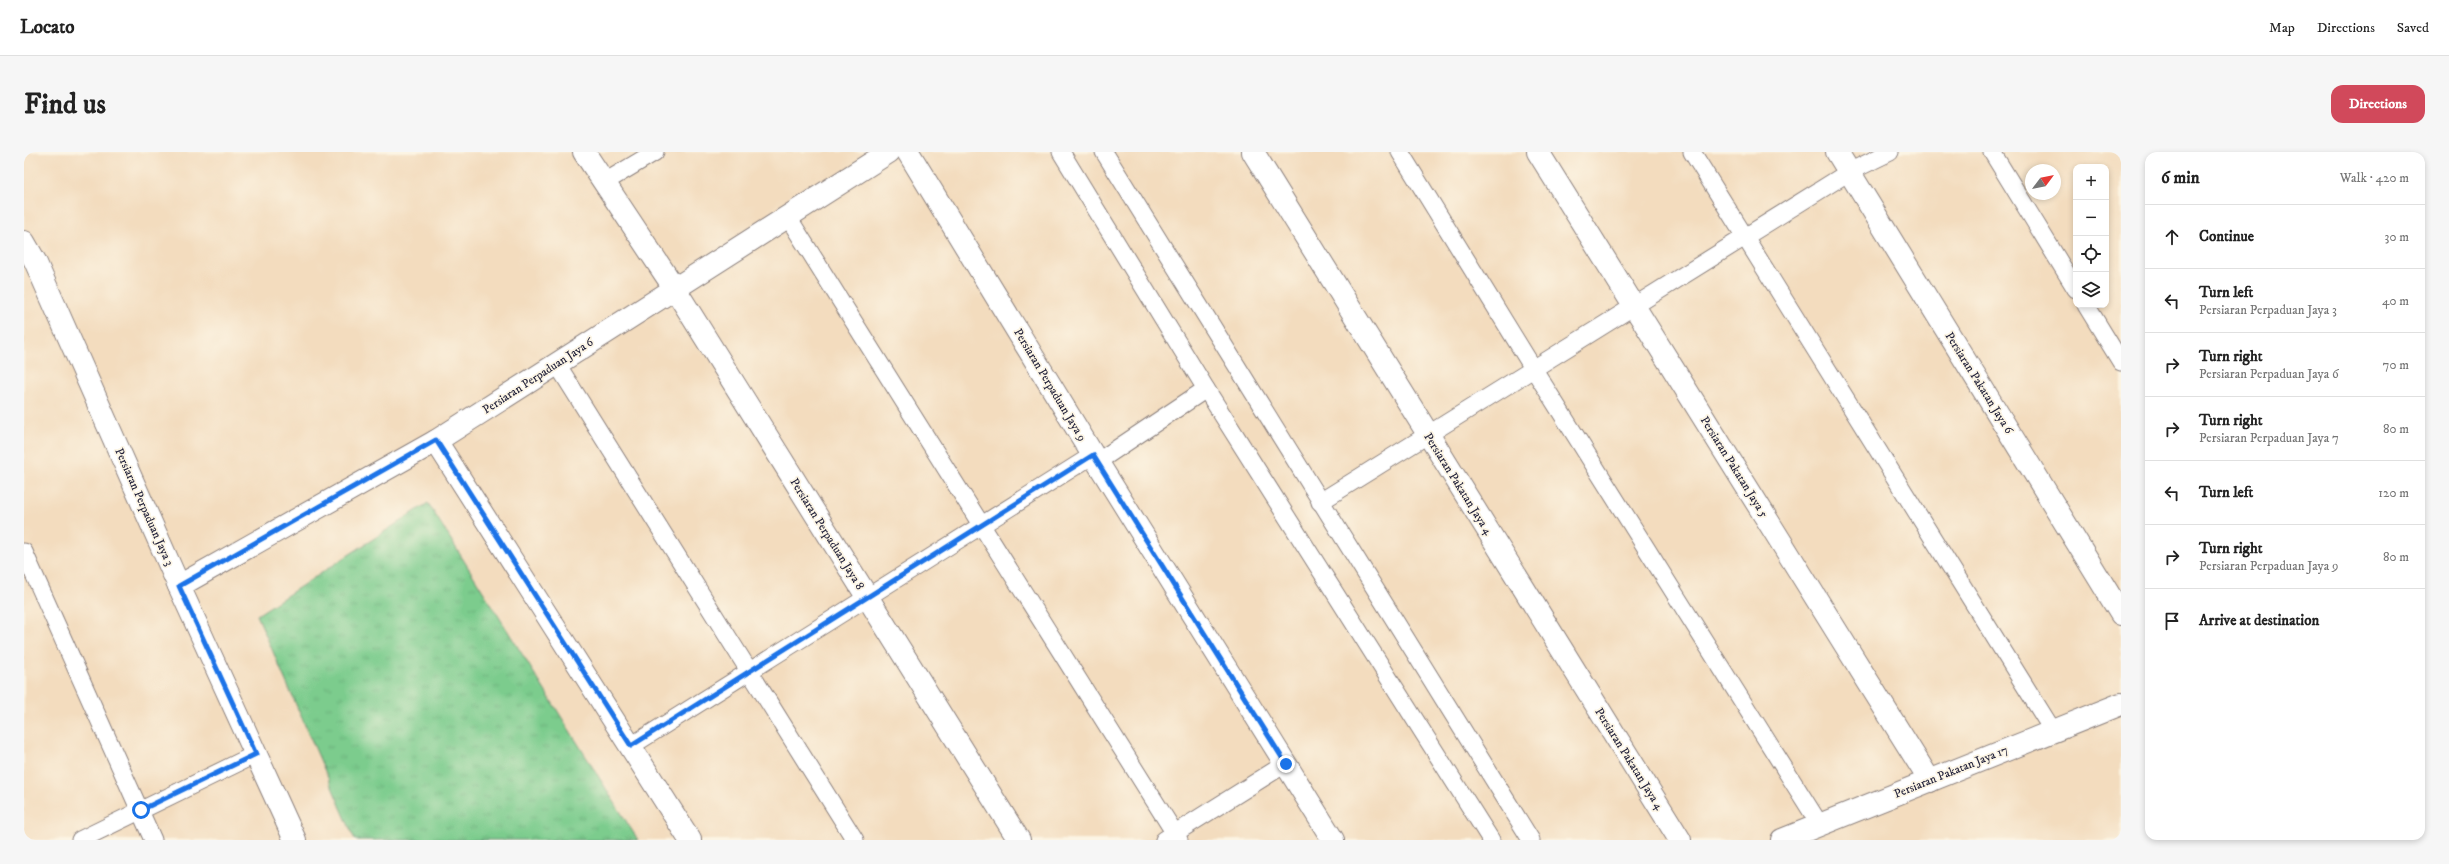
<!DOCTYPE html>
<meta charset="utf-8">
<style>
body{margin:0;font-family:"IM FELL DW Pica",serif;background:#f6f6f6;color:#222}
.controls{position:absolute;right:12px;top:12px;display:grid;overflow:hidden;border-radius:8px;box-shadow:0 2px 6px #0003}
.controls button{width:36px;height:36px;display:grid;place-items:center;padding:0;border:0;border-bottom:1px solid #e0e0e0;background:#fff;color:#222;font:20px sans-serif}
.compass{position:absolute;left:2001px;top:12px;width:36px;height:36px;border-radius:50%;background:#fff;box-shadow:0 2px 6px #0003;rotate:58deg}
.stop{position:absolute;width:12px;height:12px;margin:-9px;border:3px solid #1a73e8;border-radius:50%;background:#fff}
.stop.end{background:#1a73e8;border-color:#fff;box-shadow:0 1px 4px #0008}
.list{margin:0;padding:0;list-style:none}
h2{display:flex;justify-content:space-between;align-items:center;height:52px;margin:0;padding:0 16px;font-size:17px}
h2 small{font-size:13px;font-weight:400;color:#767676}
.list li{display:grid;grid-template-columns:26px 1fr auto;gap:12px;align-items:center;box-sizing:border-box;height:64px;padding:0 16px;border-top:1px solid #e0e0e0}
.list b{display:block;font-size:15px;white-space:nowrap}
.list p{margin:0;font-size:13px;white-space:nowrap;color:#767676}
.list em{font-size:13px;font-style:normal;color:#767676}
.icon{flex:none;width:22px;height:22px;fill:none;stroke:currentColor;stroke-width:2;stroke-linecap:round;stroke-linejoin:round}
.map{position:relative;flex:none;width:2097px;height:688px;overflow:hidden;border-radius:12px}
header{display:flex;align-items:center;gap:24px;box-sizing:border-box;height:56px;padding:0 20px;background:#fff;border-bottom:1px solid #e0e0e0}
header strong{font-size:19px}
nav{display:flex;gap:22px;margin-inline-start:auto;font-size:14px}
.intro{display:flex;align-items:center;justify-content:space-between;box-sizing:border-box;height:96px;padding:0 24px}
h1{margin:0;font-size:28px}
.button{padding:10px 18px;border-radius:12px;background:#d1495b;color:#fff;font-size:14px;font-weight:700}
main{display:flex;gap:24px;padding:0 24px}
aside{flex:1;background:#fff;border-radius:12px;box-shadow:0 2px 6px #0003}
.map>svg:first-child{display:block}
.park{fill:url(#park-tufts);stroke:#4f7764}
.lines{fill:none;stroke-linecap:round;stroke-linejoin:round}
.lane-casing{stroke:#8a7f7c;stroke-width:19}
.street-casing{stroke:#8a7f7c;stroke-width:24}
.lane{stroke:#fff;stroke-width:17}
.street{stroke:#fff;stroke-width:22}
.route{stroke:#1a73e8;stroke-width:5}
.labels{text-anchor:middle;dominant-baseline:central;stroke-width:3.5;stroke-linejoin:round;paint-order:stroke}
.street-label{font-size:12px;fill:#22223b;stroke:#fcf5e5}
</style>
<header>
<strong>Locato</strong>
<nav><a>Map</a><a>Directions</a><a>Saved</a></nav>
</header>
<div class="intro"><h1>Find us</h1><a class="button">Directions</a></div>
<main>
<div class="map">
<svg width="2097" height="688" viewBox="0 0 2097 688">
<defs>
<pattern id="park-tufts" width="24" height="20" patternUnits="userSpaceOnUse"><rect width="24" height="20" fill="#7ccc8d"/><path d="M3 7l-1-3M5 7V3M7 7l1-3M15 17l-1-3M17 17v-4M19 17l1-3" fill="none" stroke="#6baf7b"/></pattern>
</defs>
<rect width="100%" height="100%" fill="#fcf5e5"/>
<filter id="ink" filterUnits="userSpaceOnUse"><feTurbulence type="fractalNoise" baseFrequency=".025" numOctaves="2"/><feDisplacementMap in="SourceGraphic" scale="8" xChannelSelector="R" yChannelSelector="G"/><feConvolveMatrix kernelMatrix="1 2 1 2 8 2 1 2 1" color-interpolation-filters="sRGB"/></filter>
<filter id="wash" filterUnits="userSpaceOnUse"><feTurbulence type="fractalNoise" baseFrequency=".012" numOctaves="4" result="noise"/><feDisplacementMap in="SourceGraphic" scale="16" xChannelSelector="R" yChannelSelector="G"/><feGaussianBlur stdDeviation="0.9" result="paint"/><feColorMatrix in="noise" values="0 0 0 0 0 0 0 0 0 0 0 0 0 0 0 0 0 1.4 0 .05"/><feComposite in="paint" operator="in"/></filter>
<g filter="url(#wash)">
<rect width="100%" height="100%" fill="#f3dcbe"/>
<polygon class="park" points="404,351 614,688 331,688 233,463"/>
</g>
<g filter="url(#ink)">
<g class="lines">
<g class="lane-casing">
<g id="lane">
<polyline points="1037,0 1182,237 1467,688"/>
<polyline points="1080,0 1507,688"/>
<polyline points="1376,0 1509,216 1796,673"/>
<polyline points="1668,0 2029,579"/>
<polyline points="1968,0 2052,137"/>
<polyline points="581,30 631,0"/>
<polyline points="764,65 1155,688"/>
<polyline points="2062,153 2097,210"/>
<polyline points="533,212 831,688"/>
<polyline points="1073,310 1182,237"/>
<polyline points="1296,350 1825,20 1866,0"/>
<polyline points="0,400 129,688"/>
<polyline points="607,594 1069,303"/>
<polyline points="56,688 232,602"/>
<polyline points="1140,688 1261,612"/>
</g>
</g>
<g class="street-casing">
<g id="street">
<polyline points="560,0 651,137 995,688"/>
<polyline points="884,0 1069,303 1309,688"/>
<polyline points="1229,0 1656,688"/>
<polyline points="1514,0 1906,629"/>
<polyline points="1813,0 2097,462"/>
<polyline points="0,90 11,109 155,434 271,688"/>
<polyline points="412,289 666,688"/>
<polyline points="155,434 412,289 865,0"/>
<polyline points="1758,688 2097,552"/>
</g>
</g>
<use href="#lane" class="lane"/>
<use href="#street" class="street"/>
</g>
</g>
<g class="lines" filter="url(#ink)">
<polyline class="route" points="117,658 232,602 155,434 412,288 607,594 1069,303 1262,612"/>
</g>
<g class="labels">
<g class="street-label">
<text transform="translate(514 224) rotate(-33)">Persiaran Perpaduan Jaya 6</text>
<text transform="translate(1955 231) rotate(58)">Persiaran Pakatan Jaya 6</text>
<text transform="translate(1026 233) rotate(59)">Persiaran Perpaduan Jaya 9</text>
<text transform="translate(1710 315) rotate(58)">Persiaran Pakatan Jaya 5</text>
<text transform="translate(1434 332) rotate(58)">Persiaran Pakatan Jaya 4</text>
<text transform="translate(120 355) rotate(66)">Persiaran Perpaduan Jaya 3</text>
<text transform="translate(803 382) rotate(58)">Persiaran Perpaduan Jaya 8</text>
<text transform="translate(1605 607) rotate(58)">Persiaran Pakatan Jaya 4</text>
<text transform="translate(1927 620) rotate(-22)">Persiaran Pakatan Jaya 17</text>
</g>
</g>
</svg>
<div class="controls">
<button>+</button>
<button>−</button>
<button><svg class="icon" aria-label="locate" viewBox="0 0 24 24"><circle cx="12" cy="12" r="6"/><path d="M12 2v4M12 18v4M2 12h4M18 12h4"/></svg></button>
<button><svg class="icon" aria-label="layers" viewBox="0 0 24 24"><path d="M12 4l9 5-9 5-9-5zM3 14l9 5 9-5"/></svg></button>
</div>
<svg class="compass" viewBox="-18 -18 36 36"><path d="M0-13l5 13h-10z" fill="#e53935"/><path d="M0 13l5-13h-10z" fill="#767676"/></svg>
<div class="stop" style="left:117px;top:658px"></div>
<div class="stop end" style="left:1262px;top:612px"></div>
</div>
<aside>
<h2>6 min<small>Walk · 420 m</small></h2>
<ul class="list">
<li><svg class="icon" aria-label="ahead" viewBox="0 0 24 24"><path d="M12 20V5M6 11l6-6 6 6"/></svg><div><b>Continue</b></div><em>30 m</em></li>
<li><svg class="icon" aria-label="left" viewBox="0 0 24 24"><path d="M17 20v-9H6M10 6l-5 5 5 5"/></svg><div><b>Turn left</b><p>Persiaran Perpaduan Jaya 3</p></div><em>40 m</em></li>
<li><svg class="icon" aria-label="right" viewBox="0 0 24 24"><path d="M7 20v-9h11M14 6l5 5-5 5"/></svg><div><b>Turn right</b><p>Persiaran Perpaduan Jaya 6</p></div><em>70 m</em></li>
<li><svg class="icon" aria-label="right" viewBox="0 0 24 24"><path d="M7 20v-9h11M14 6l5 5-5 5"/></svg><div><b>Turn right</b><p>Persiaran Perpaduan Jaya 7</p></div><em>80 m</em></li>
<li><svg class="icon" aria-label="left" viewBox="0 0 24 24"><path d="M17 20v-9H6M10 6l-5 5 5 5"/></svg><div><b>Turn left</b></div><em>120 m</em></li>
<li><svg class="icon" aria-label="right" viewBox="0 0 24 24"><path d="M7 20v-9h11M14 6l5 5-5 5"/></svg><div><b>Turn right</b><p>Persiaran Perpaduan Jaya 9</p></div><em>80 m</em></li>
<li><svg class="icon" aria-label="arrive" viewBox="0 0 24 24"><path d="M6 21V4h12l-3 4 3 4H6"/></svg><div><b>Arrive at destination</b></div></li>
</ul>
</aside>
</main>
